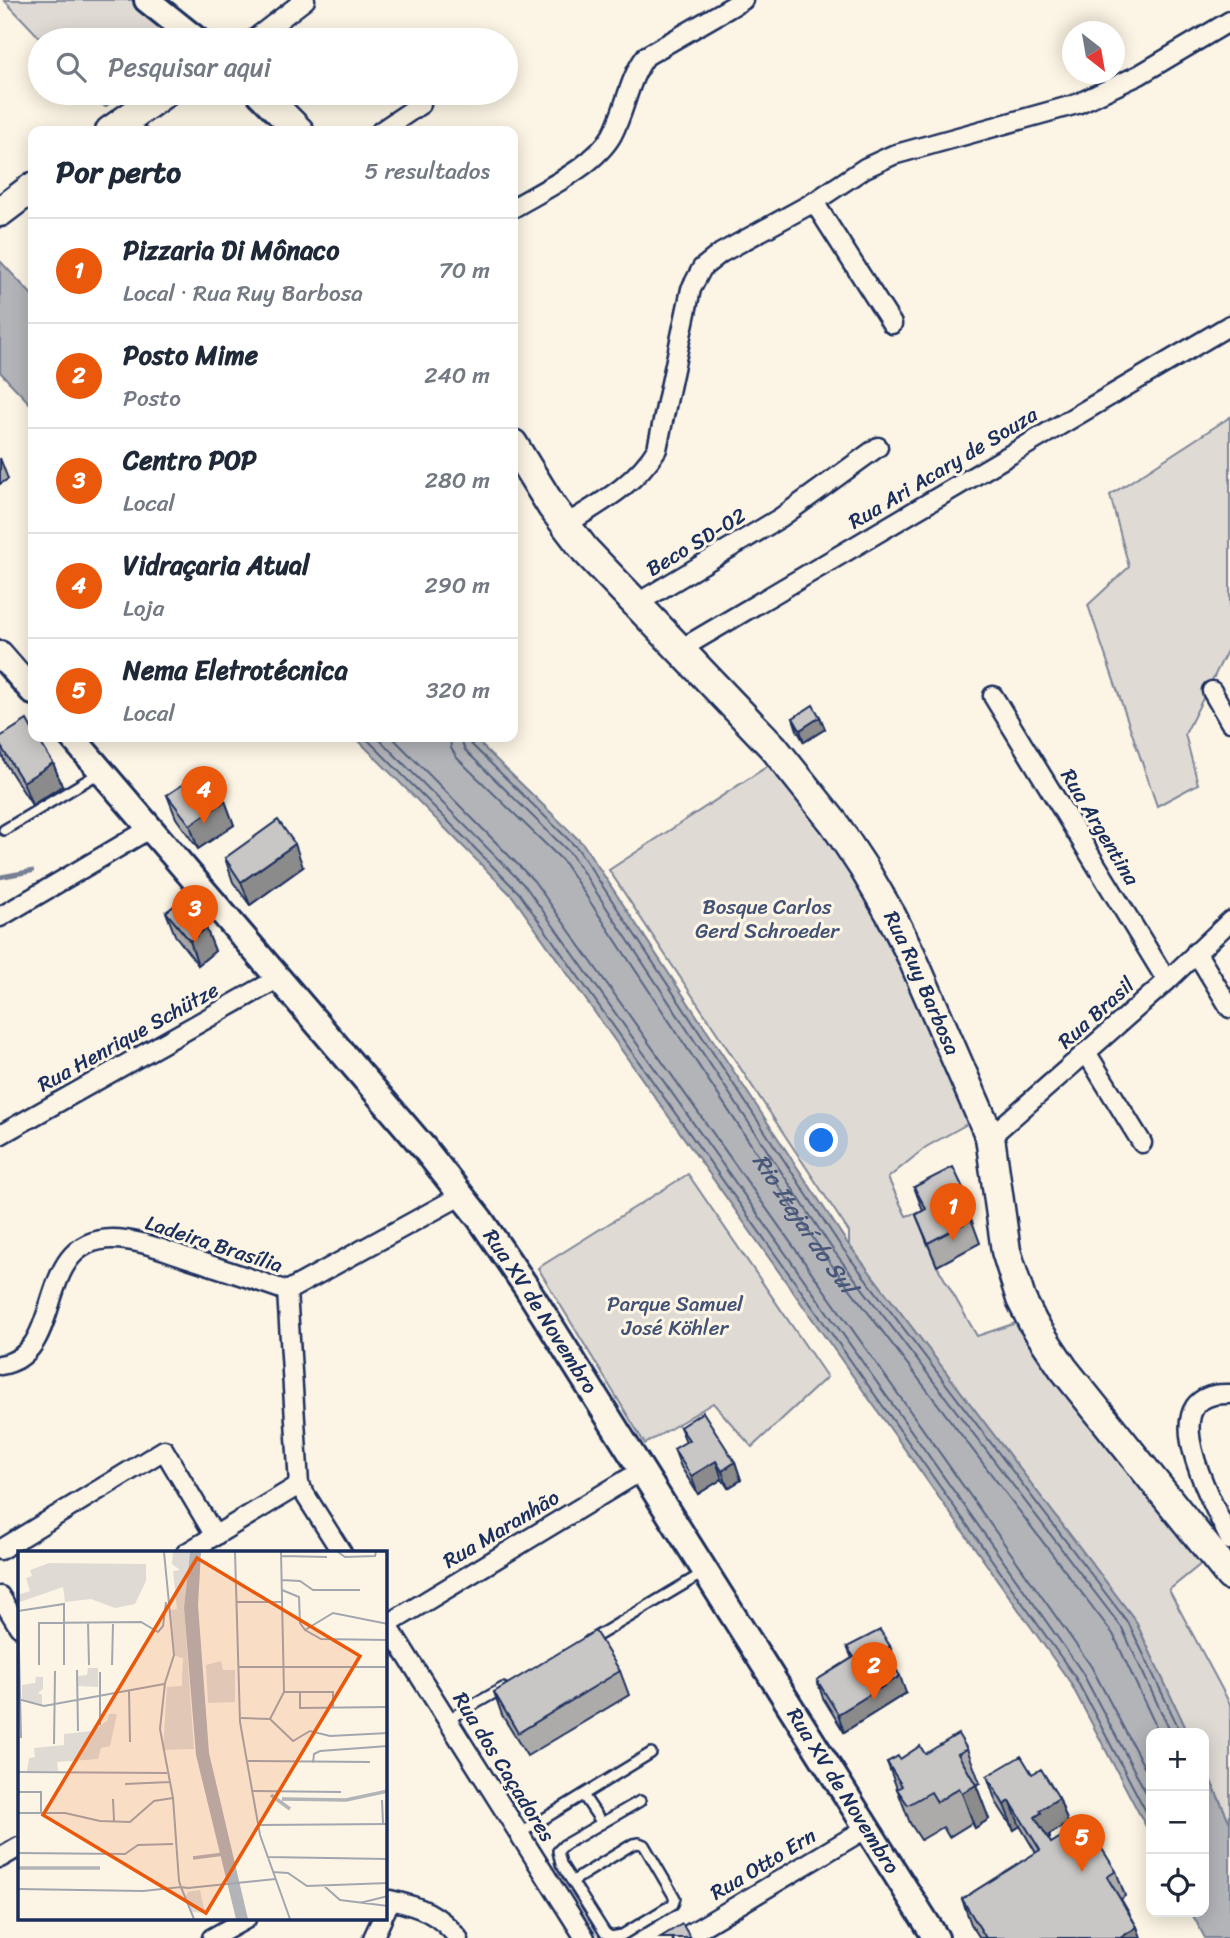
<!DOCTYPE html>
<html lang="pt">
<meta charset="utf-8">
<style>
body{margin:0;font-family:Sriracha,sans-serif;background:#f6f6f7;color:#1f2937}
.controls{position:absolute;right:21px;bottom:21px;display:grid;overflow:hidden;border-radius:14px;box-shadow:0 4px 18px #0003}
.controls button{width:63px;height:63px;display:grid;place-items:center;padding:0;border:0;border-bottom:2px solid #e0e1e3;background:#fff;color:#1f2937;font:35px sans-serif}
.compass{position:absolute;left:1062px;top:21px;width:63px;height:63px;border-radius:50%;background:#fff;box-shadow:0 4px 18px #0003;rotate:149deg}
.you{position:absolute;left:822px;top:1141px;width:24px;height:24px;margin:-18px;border:5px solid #fff;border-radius:50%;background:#1a73e8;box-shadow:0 0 0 10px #1a73e833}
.badge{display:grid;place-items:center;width:46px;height:46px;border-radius:50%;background:#ea580c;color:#fff;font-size:23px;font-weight:700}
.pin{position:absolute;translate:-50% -58px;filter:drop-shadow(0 2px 4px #0008)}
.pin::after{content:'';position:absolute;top:37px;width:24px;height:21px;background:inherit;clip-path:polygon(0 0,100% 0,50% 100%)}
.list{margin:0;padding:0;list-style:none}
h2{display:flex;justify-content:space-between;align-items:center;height:91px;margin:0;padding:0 28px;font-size:30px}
h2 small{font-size:23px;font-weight:400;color:#747a83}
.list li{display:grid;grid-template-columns:46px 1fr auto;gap:21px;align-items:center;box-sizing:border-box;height:105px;padding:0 28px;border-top:2px solid #e0e1e3}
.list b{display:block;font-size:26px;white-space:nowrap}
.list p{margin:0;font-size:23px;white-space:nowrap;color:#747a83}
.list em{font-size:23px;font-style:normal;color:#747a83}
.icon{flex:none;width:38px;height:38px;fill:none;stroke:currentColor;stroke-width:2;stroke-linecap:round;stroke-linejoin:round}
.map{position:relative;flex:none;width:1230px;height:1938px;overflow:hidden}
.search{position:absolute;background:#fff;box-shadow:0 4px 18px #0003;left:28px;top:28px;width:490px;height:77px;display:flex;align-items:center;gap:18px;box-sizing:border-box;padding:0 24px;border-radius:38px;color:#747a83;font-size:26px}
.panel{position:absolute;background:#fff;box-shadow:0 4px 18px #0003;left:28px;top:126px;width:490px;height:616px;border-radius:14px}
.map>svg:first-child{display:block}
.green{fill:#dfdbd4;stroke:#7d8599;stroke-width:2}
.water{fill:#b2b4b8;stroke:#767f94;stroke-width:2}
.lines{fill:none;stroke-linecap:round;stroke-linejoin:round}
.shore{stroke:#576482;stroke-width:2}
.stream{stroke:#767f94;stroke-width:4.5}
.lane-casing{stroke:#1b2f5e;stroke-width:14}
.street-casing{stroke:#1b2f5e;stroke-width:23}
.secondary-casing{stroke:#1b2f5e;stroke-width:30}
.primary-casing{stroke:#1b2f5e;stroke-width:33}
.lane{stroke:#fcf5e5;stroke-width:9}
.street{stroke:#fcf5e5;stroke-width:18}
.secondary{stroke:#fcf5e5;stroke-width:24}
.primary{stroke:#fcf5e5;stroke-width:28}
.wall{fill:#acabaa;stroke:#1b2f5e;stroke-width:2}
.shaded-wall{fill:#8c8b8b;stroke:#1b2f5e;stroke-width:2}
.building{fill:#c8c7c6;stroke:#1b2f5e;stroke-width:2}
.labels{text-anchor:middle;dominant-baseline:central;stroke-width:6;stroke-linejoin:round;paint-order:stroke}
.street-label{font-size:21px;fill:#1b2f5e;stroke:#fcf5e5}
.park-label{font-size:21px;fill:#425176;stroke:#fcf5e5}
.water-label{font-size:23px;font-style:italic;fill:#485779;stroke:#fcf5e5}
.inset-river{fill:none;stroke:#b2b4b8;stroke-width:3.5}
.inset-road{fill:none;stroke:#a2a6af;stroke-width:2}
.view{fill:#e8590c;fill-opacity:0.15;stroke:#e8590c;stroke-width:3.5}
.inset-edge{fill:none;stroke:#1b2f5e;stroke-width:3.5}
</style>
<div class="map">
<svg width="1230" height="1938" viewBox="0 0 1230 1938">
<rect width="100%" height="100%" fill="#fcf5e5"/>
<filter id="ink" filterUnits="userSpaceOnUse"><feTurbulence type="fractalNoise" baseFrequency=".0143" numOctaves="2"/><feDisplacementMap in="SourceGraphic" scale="14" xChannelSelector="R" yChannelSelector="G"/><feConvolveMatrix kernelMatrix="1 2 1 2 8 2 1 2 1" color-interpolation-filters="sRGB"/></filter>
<g filter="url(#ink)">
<g class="green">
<polygon points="4,0 132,0 163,23 166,40 42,40"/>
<polygon points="91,93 124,93 105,107"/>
<polygon points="1230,417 1230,645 1185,734 1198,784 1157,806 1088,605 1129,567 1110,495"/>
<polygon points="780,758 831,825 944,1040 967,1124 926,1147 888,1178 906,1216 923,1211 934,1233 925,1238 937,1266 977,1336 1022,1321 1202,1563 1169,1590 1230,1704 1230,1823 1204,1766 1204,1733 1188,1733 1135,1620 849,1245 849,1232 609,870"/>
<polygon points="688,1174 827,1377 752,1447 713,1403 645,1444 538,1268"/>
</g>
<g class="water">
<polygon points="0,261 33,296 33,407 0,372"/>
<polygon points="355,737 473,737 583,844 846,1241 1135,1620 1188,1733 1151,1733 1151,1836 1070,1682 513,897"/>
<polygon points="1204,1766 1230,1823 1230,1938 1205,1938 1191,1912 1204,1912"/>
</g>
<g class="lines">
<g class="shore">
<polyline points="365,737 519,893 1075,1677 1151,1821"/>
<polyline points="377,737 526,887 1082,1672 1151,1802"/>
<polyline points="392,737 534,881 1091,1666 1151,1780"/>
<path id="s1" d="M450 737 451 748 457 758 563 861 825 1256 1113 1634 1159 1733"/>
<polyline points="460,737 465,750 571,854 833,1250 1122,1628 1171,1733"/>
<polyline points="469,737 471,744 578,849 840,1245 1129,1624 1181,1733"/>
</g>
<polyline class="stream" points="0,877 32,871"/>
<g class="lane-casing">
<g id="lane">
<polyline points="131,119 141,131"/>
<polyline points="4,830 101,772"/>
<polyline points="589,1641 703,1573"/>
<polyline points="447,1720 503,1688"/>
<polyline points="583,1795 602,1823"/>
<polyline points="519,1834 651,1753"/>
<polyline points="573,1881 633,1844 639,1843 644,1845 675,1898 673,1904 622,1935 611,1937 605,1933 561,1864 558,1851 564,1845 640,1801"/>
</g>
</g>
<g class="street-casing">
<g id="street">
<polyline points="253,40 305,0"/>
<polyline points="381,131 421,104"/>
<polyline points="814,202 892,324"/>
<path d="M513 208C543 190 594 167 612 135 626 109 628 80 646 56L743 0"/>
<path d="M565 525C600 503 635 485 657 449L691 289 702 268 721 253 814 202 865 168 893 155 1077 104 1139 75 1230 21"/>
<polyline points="636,604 780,518 878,447"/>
<polyline points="679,650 1230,325"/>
<polyline points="1212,691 1230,722"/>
<polyline points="993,696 1167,981"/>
<polyline points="0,917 151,828"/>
<polyline points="1196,952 1230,1008"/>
<polyline points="1086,1052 1142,1143"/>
<polyline points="0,1135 279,978"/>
<polyline points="990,1137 1167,981 1230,921"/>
<polyline points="287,1291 299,1485 342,1553"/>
<path d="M0 1365C68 1355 32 1240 112 1239 137 1239 161 1249 185 1257 219 1268 253 1279 287 1291L462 1195"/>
<path d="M1230 1394C1147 1390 1215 1506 1230 1540"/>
<polyline points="0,1550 164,1450 215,1536"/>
<polyline points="186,1553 299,1485"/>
<polyline points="0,1596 19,1627"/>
<polyline points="385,1621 585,1938"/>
<polyline points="385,1626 641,1471"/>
<polyline points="0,1858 19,1847"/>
<path d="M385 1912 390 1900C421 1907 438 1913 458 1938"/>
<polyline points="212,1938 246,1919"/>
<polyline points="373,1938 382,1919"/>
<polyline points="683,1938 867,1828"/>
</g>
</g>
<g class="secondary-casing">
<g id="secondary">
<polyline points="147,0 197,40"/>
<polyline points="0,654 33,692"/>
<path id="s2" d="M72 737 424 1148 480 1219 527 1288 936 1938"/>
</g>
</g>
<g class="primary-casing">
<g id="primary">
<polyline points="261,93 299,131"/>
<polyline points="110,131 164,93"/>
<polyline points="0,212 33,187"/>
<path id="s3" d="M513 444 552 507 585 550 774 748 834 823 863 867 891 915 911 955 990 1137 1006 1251 1021 1299 1033 1323 1063 1368 1230 1576"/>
</g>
</g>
<use href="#lane" class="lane"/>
<use href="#street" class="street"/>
<use href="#secondary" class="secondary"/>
<use href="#primary" class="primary"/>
</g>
<g class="wall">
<polygon points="0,458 8,479 0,484"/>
<polygon points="820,717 825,729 804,742 797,730 793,718"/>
<polygon points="0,737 53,763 62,786 32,805 5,763 0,749"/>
<polygon points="167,795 225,801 234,825 198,849 176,818"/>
<polygon points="225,858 303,867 250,905 233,882"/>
<polygon points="166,912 206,928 215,951 198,965 175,935"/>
<polygon points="914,1187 963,1188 972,1212 969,1213 980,1243 937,1266 916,1215 923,1211"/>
<polygon points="680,1427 735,1462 741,1480 728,1488 722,1479 698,1494 681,1467 674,1449 686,1442"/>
<polygon points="847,1647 896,1663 893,1665 906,1693 844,1732 823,1698 817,1680 852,1658"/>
<polygon points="620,1671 629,1695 527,1756 502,1715 494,1692"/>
<polygon points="967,1749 980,1783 976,1785 989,1819 975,1828 972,1823 949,1837 943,1827 921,1840 910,1823 887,1762 925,1754"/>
<polygon points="1032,1774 1059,1798 1068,1823 1049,1835 1050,1838 1048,1839 1051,1843 1116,1871 1125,1896 1121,1899 1137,1927 1141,1938 980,1938 971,1924 962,1899 1036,1853 1020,1826 1014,1830 996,1802 987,1776"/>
</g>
<g class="shaded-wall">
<polygon points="820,717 825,729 804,742 800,730"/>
<polygon points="53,763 62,786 32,805 23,782"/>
<polygon points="225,801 234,825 198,849 190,825"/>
<polygon points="295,844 303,867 250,905 241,882"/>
<polygon points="206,928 215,951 198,965 190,941"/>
<polygon points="716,1461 722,1479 698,1494 691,1476"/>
<polygon points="735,1462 741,1480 728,1488 722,1471"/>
<polygon points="890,1646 896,1663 890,1667 884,1650"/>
<polygon points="900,1676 906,1693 844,1732 838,1714"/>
<polygon points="976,1785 989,1819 975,1828 962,1793"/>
<polygon points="1059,1798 1068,1823 1049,1835 1050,1838 1044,1842 1035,1817 1040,1810"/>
<polygon points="1010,1801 1020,1826 1014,1830 1004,1805"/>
<polygon points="1137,1927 1141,1938 1120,1938"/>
</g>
<g class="building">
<polygon points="813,705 820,717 800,730 793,718"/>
<polygon points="27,720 33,731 33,737 37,737 53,763 23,782 0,745 0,737"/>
<polygon points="203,771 225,801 190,825 167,795"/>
<polygon points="278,820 295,844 241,882 225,858"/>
<polygon points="183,899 206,928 190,941 166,912"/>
<polygon points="953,1167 963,1188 960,1190 971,1220 928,1243 916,1215 926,1209 914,1187"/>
<polygon points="703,1412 735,1462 722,1471 716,1461 691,1476 674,1449 689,1440 680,1427"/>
<polygon points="880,1630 890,1646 884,1650 900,1676 838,1714 817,1680 854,1657 847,1647"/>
<polygon points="595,1631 620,1671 518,1733 494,1692"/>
<polygon points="958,1734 967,1749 958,1754 976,1785 962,1793 959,1788 937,1802 931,1792 908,1805 897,1789 902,1786 887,1762 898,1756 900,1759 920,1746 925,1754"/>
<polygon points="1021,1756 1032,1774 1041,1769 1059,1798 1040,1810 1041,1813 1035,1817 1051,1843 1085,1822 1116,1871 1107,1877 1137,1927 1120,1938 986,1938 962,1899 1040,1850 1010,1801 1004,1805 987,1776"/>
<polygon points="682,1924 691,1938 659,1938"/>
</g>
</g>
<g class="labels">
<g class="street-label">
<text transform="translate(943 468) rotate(-31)">Rua Ari Acary de Souza</text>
<text transform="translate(696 542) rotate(-31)">Beco SD-02</text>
<text transform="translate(1100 827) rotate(59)">Rua Argentina</text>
<text stroke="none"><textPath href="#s3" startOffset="681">Rua Ruy Barbosa</textPath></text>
<text transform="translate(1096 1013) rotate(-42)">Rua Brasil</text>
<text transform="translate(128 1037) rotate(-29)">Rua Henrique Schütze</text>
<text transform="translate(214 1244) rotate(18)">Ladeira Brasília</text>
<text stroke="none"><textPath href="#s2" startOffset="742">Rua XV de Novembro</textPath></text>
<text transform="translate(501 1529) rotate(-31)">Rua Maranhão</text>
<text transform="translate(504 1767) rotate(58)">Rua dos Caçadores</text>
<text stroke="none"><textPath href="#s2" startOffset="1309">Rua XV de Novembro</textPath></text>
<text transform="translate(763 1864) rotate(-31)">Rua Otto Ern</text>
</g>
<g class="park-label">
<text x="767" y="907">Bosque Carlos<tspan x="767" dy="24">Gerd Schroeder</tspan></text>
<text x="675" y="1304">Parque Samuel<tspan x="675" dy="24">José Köhler</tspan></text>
</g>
<g class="water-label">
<text stroke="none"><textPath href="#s1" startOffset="606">Rio Itajaí do Sul</textPath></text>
</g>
</g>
<g transform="translate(18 1551)">
<rect width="369" height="369" fill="#fcf5e5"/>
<path d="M155 1H172L166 57 176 198 145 199 149 136 164 135V129L165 107 157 105 153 59 159 58 155 20 162 19 154 13ZM31 12 128 13V30L117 53 97 57 73 48 47 51 45 36 2 51 0 44 12 40 8 27 14 25 12 19ZM203 110 205 119H217V151L190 152 188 114ZM70 117H80V136L60 135V125L69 124ZM18 126H25V138L20 142 24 144V153L4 149V134L17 132ZM91 163H99L92 195 83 197 80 208 39 211 40 220H9L11 207 17 206 16 197 46 194V183L74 180 89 170ZM182 339 187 362 174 361 168 346 170 341Z" fill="#dfdbd4"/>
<path d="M172 1H183L180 54 191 202 230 368H218L178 204 166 57Z" fill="#b2b4b8"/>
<path class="inset-river" d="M253 244 272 258M264 248 328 249 370 240M175 307 206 303M0 317H82"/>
<path class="inset-road" d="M146 1 156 104 147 132 142 178 155 247 161 330 163 336 170 337 257 328M217 1 222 171 242 284 272 368M320 1 327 6 357 5 358 1M264 5 309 6M264 29 282 30 295 39H342M264 39 281 46 282 72 287 79 315 62 370 73M219 51H264M0 55 3 187M0 60 46 53V114M70 72 71 114M287 79 303 88 370 89M21 114V72L123 71 140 81 145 75 148 51M94 114 95 73M221 116H370M59 119 60 180M82 121V174M111 139 112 191M266 141H315V156M282 141V157L370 156M0 148 26 155 146 133M223 167 252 168 275 190 292 180 312 185 370 182M252 168 266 141 263 1M36 193 37 120M230 210 352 211M295 212 296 203 302 200 370 195M0 221 149 222M107 233 152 231M235 240 323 241M0 241H23V261M95 248 96 270M364 249 365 273M0 262H47L82 270 112 271 136 250 155 247M241 274 370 273M0 302 107 303 120 294 155 293M249 306 370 308M255 321 270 322 289 335 370 332M305 334 322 349 370 355M0 338 125 340 163 336 176 368M342 352 370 345"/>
<path class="view" d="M179 7 342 105 188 362 25 264Z"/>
<rect width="369" height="369" class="inset-edge"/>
</g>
</svg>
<div class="controls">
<button>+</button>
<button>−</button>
<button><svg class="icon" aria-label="locate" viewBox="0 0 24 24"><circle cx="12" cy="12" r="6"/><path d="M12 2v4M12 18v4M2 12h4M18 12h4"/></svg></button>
</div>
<svg class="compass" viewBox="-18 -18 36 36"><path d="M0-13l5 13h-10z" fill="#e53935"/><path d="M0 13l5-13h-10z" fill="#747a83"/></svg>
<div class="you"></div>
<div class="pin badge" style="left:953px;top:1241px">1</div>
<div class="pin badge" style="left:874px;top:1700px">2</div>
<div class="pin badge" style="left:195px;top:943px">3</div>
<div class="pin badge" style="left:204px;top:824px">4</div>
<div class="pin badge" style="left:1082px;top:1872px">5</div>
<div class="search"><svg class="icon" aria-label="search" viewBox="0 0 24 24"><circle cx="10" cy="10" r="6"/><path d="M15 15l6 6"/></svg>Pesquisar aqui</div>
<section class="panel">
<h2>Por perto<small>5 resultados</small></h2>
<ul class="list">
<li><span class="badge">1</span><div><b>Pizzaria Di Mônaco</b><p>Local · Rua Ruy Barbosa</p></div><em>70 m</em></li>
<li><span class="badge">2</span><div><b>Posto Mime</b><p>Posto</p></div><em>240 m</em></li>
<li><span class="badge">3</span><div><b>Centro POP</b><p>Local</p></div><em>280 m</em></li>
<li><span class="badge">4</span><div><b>Vidraçaria Atual</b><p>Loja</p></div><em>290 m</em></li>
<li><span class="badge">5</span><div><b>Nema Eletrotécnica</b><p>Local</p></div><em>320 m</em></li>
</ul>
</section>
</div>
